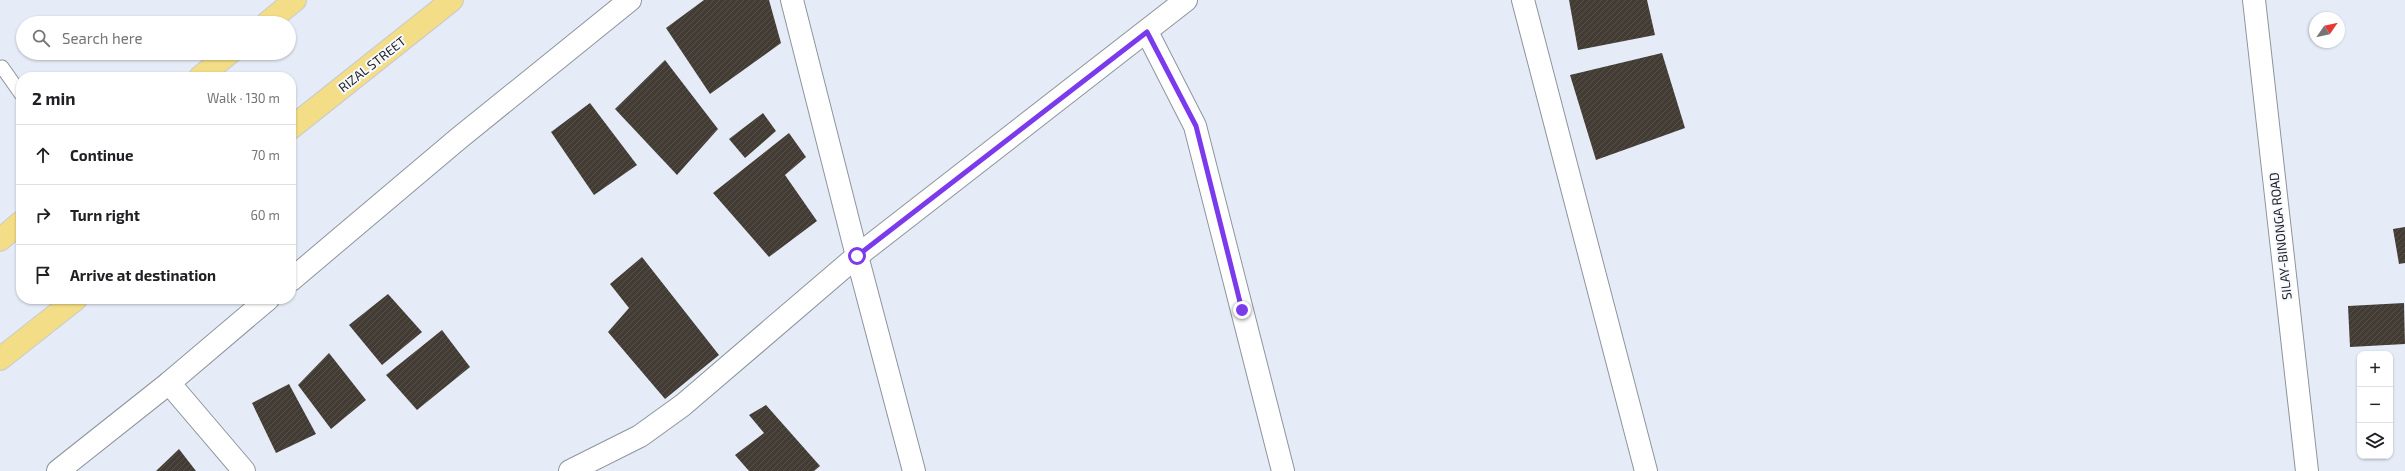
<!DOCTYPE html>
<meta charset="utf-8">
<style>
body{margin:0;font-family:"Exo 2",sans-serif;background:#f6f6f6;color:#202124}
.controls{position:absolute;right:12px;bottom:12px;display:grid;overflow:hidden;border-radius:8px;box-shadow:0 1px 3px #0004}
.controls button{width:36px;height:36px;display:grid;place-items:center;padding:0;border:0;border-bottom:1px solid #e0e0e0;background:#fff;color:#202124;font:20px sans-serif}
.compass{position:absolute;left:2309px;top:12px;width:36px;height:36px;border-radius:50%;background:#fff;box-shadow:0 1px 3px #0004;rotate:56deg}
.stop{position:absolute;width:12px;height:12px;margin:-9px;border:3px solid #7c3aed;border-radius:50%;background:#fff}
.stop.end{background:#7c3aed;border-color:#fff;box-shadow:0 1px 4px #0008}
.list{margin:0;padding:0;list-style:none}
h2{display:flex;justify-content:space-between;align-items:center;height:52px;margin:0;padding:0 16px;font-size:17px}
h2 small{font-size:13px;font-weight:400;color:#757577}
.list li{display:grid;grid-template-columns:26px 1fr auto;gap:12px;align-items:center;box-sizing:border-box;height:60px;padding:0 16px;border-top:1px solid #e0e0e0}
.list b{display:block;font-size:15px;white-space:nowrap}
.list em{font-size:13px;font-style:normal;color:#757577}
.icon{flex:none;width:22px;height:22px;fill:none;stroke:currentColor;stroke-width:2;stroke-linecap:round;stroke-linejoin:round}
.map{position:relative;flex:none;width:2405px;height:471px;overflow:hidden}
.search{position:absolute;background:#fff;box-shadow:0 1px 3px #0004;left:16px;top:16px;width:280px;height:44px;display:flex;align-items:center;gap:10px;box-sizing:border-box;padding:0 14px;border-radius:22px;color:#757577;font-size:15px}
.panel{position:absolute;background:#fff;box-shadow:0 1px 3px #0004;left:16px;top:72px;width:280px;height:232px;border-radius:16px}
.map>svg:first-child{display:block}
.building{fill:url(#building-hatch)}
.lines{fill:none;stroke-linecap:round;stroke-linejoin:round}
.service-casing{stroke:#8e949d;stroke-width:15}
.minor-casing{stroke:#8e949d;stroke-width:24}
.primary-casing{stroke:#cacbcc;stroke-width:24}
.service{stroke:#fff;stroke-width:13}
.minor{stroke:#fff;stroke-width:22}
.primary{stroke:#f3dd86;stroke-width:22}
.route{stroke:#7c3aed;stroke-width:5}
.labels{text-anchor:middle;dominant-baseline:central;stroke-width:4;stroke-linejoin:round;paint-order:stroke}
.street-label{font-size:13px;fill:#232629;stroke:#f7f9fe}
</style>
<div class="map">
<svg width="2405" height="471" viewBox="0 0 2405 471">
<defs>
<pattern id="building-hatch" width="6" height="6" patternUnits="userSpaceOnUse"><rect width="6" height="6" fill="#433c35"/><path d="M-1 1l2-2M0 6l6-6M5 7l2-2" fill="none" stroke="#55504a"/></pattern>
</defs>
<rect width="100%" height="100%" fill="#e6ecf7"/>
<g class="building">
<polygon points="704,0 769,0 781,43 710,94 666,28"/>
<polygon points="1569,0 1647,0 1655,35 1578,50"/>
<polygon points="1662,53 1685,128 1596,160 1570,75"/>
<polygon points="665,60 718,129 677,175 615,109"/>
<polygon points="590,103 637,165 594,195 551,132"/>
<polygon points="763,113 776,131 745,158 729,139"/>
<polygon points="789,133 806,157 785,175 817,221 769,257 713,193"/>
<polygon points="2405,227 2405,263 2399,264 2393,229"/>
<polygon points="642,257 719,355 665,399 608,332 629,308 610,284"/>
<polygon points="388,294 422,332 382,365 349,325"/>
<polygon points="2404,303 2405,344 2350,347 2348,306"/>
<polygon points="442,330 470,367 417,410 386,375"/>
<polygon points="329,353 366,400 331,429 298,385"/>
<polygon points="289,384 316,434 276,453 252,403"/>
<polygon points="766,405 820,466 814,471 749,471 735,455 764,433 749,415"/>
<polygon points="179,449 196,471 156,471"/>
</g>
<g class="lines">
<g class="service-casing">
<polyline id="service" points="2,67 21,94"/>
</g>
<g class="minor-casing">
<g id="minor">
<polyline points="1523,0 1646,471"/>
<polyline points="2254,0 2307,471"/>
<polyline points="1147,32 1195,126 1283,471"/>
<polyline points="291,280 458,139 630,0"/>
<polyline points="169,383 244,471"/>
<polyline points="58,471 169,383 268,299"/>
<polyline points="570,471 640,436 683,405 857,256 792,0"/>
<polyline points="914,471 857,256 1186,0"/>
</g>
</g>
<g class="primary-casing">
<g id="primary">
<polyline points="267,23 295,0"/>
<polyline points="200,77 230,53"/>
<polyline points="291,128 452,0"/>
<polyline points="0,240 21,222"/>
<polyline points="0,359 76,299"/>
</g>
</g>
<use href="#service" class="service"/>
<use href="#minor" class="minor"/>
<use href="#primary" class="primary"/>
</g>
<g class="lines">
<polyline class="route" points="857,256 1147,32 1196,126 1242,310"/>
</g>
<g class="labels">
<g class="street-label">
<text transform="translate(372 64) rotate(-38)">RIZAL STREET</text>
<text transform="translate(2280 236) rotate(-96)">SILAY-BINONGA ROAD</text>
</g>
</g>
</svg>
<div class="controls">
<button>+</button>
<button>−</button>
<button><svg class="icon" aria-label="layers" viewBox="0 0 24 24"><path d="M12 4l9 5-9 5-9-5zM3 14l9 5 9-5"/></svg></button>
</div>
<svg class="compass" viewBox="-18 -18 36 36"><path d="M0-13l5 13h-10z" fill="#e53935"/><path d="M0 13l5-13h-10z" fill="#757577"/></svg>
<div class="stop" style="left:857px;top:256px"></div>
<div class="stop end" style="left:1242px;top:310px"></div>
<div class="search"><svg class="icon" aria-label="search" viewBox="0 0 24 24"><circle cx="10" cy="10" r="6"/><path d="M15 15l6 6"/></svg>Search here</div>
<section class="panel">
<h2>2 min<small>Walk · 130 m</small></h2>
<ul class="list">
<li><svg class="icon" aria-label="ahead" viewBox="0 0 24 24"><path d="M12 20V5M6 11l6-6 6 6"/></svg><div><b>Continue</b></div><em>70 m</em></li>
<li><svg class="icon" aria-label="right" viewBox="0 0 24 24"><path d="M7 20v-9h11M14 6l5 5-5 5"/></svg><div><b>Turn right</b></div><em>60 m</em></li>
<li><svg class="icon" aria-label="arrive" viewBox="0 0 24 24"><path d="M6 21V4h12l-3 4 3 4H6"/></svg><div><b>Arrive at destination</b></div></li>
</ul>
</section>
</div>
